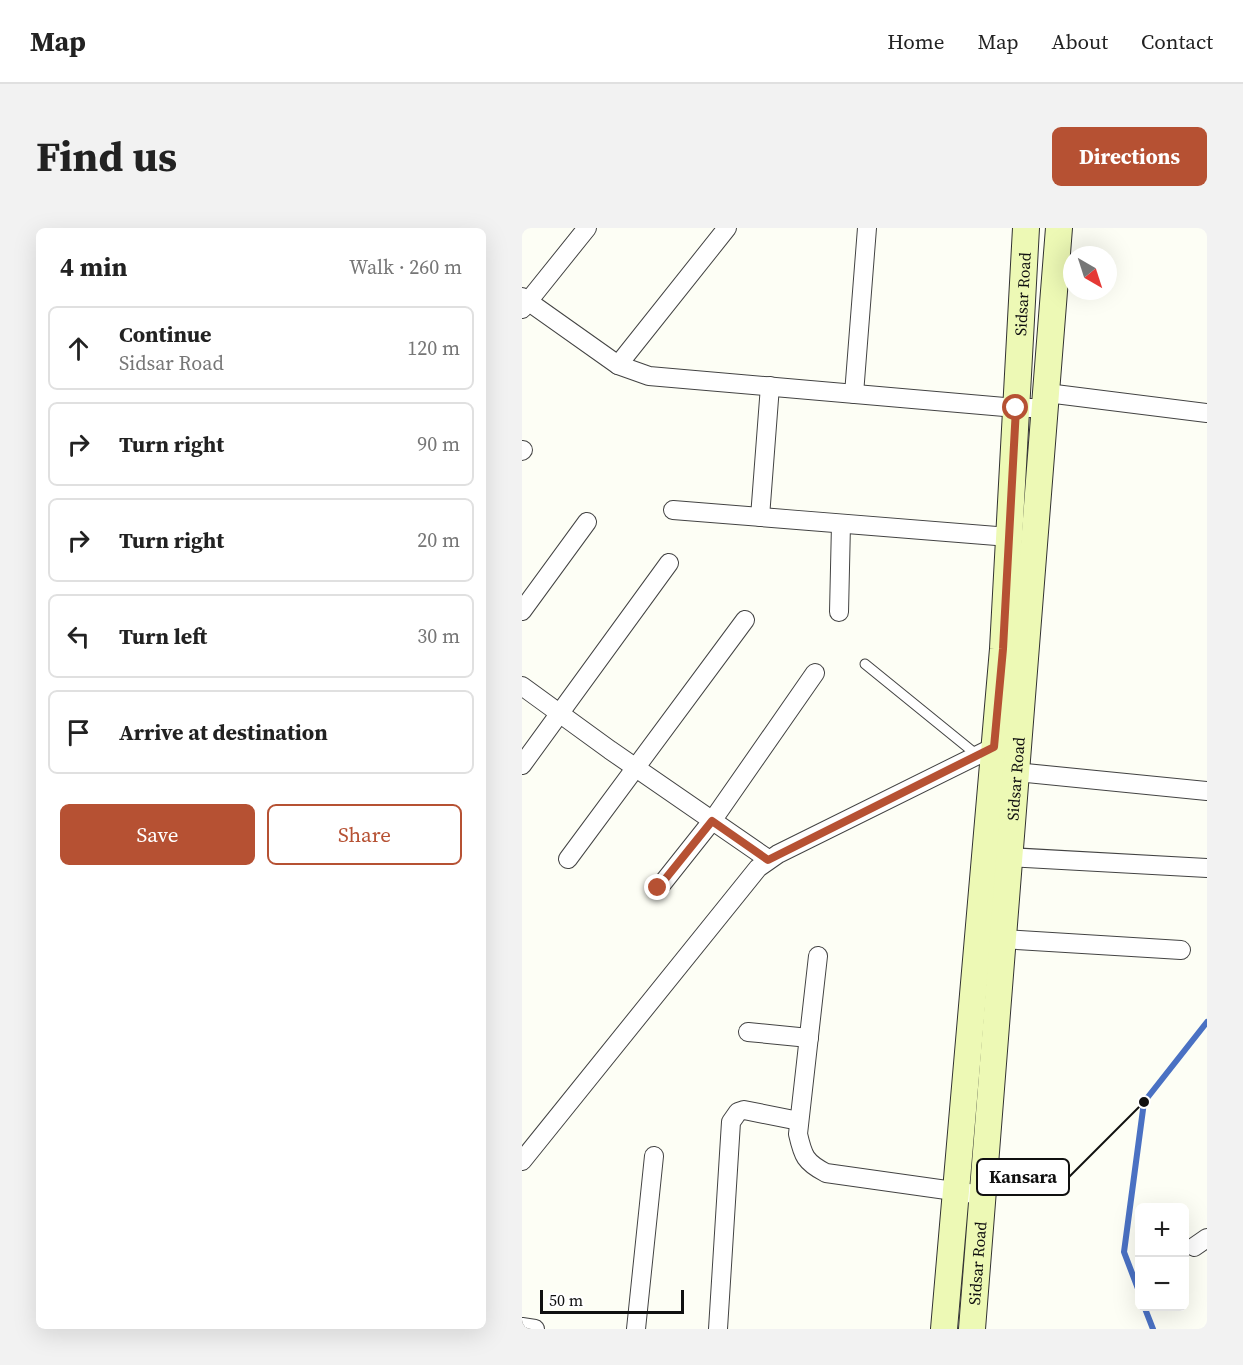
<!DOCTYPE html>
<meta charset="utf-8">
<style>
body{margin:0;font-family:"Source Serif 4",serif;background:#f2f2f2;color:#222}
.controls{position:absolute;right:18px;bottom:18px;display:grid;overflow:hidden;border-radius:9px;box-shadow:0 6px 24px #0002}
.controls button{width:54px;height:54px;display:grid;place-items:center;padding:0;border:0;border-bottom:2px solid #e0e0e0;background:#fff;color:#222;font:30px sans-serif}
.compass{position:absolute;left:541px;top:18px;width:54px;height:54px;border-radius:50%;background:#fff;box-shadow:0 6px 24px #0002;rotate:141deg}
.scale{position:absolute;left:18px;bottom:15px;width:144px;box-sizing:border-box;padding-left:6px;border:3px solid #101010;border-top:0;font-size:16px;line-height:21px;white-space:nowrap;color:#101010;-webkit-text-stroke:4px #fff;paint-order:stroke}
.stop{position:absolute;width:18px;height:18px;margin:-14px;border:4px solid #b65133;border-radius:50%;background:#fff}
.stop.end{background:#b65133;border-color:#fff;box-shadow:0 2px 6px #0008}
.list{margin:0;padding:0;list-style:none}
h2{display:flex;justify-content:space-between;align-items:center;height:78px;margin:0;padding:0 24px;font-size:26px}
h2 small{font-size:20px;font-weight:400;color:#767676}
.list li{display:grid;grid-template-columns:39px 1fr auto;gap:18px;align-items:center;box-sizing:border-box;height:84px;margin:0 12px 12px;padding:0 12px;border:2px solid #e0e0e0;border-radius:9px}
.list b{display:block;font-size:22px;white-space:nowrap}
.list p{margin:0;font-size:20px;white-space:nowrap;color:#767676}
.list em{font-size:20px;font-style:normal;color:#767676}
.actions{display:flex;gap:12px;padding:18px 24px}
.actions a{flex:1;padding:14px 0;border:2px solid #b65133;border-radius:9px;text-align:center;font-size:21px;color:#b65133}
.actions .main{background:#b65133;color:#fff}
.icon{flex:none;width:33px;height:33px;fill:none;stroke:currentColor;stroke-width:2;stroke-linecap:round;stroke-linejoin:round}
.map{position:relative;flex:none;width:685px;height:1101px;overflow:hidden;border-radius:9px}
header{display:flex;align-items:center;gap:36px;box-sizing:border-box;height:84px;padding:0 30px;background:#fff;border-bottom:2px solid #e0e0e0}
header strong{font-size:28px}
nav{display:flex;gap:33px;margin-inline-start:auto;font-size:21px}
.intro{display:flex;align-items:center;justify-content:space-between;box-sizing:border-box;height:144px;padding:0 36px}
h1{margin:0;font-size:42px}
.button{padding:15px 27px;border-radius:9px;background:#b65133;color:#fff;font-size:21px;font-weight:700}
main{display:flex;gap:36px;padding:0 36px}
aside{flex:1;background:#fff;border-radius:9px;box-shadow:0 6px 24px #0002}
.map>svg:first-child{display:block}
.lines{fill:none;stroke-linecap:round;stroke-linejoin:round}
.stream{stroke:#4a71c3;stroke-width:6}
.lane-casing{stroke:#434343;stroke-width:11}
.street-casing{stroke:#434343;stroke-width:20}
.secondary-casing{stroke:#323232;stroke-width:28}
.lane{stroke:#fff;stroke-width:9}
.street{stroke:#fff;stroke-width:18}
.secondary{stroke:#edf9b5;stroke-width:26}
.route{stroke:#b65133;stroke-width:8}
.labels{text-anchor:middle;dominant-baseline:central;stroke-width:6;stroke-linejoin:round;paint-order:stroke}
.street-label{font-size:16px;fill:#101010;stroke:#fff}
.leader{fill:none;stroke:#101010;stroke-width:2}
.callout-dot{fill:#101010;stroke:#fff;stroke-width:2}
.callout{fill:#fff;stroke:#101010;stroke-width:2}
.callout-label{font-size:18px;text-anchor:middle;font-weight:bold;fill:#101010}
</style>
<header>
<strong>Map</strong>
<nav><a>Home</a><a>Map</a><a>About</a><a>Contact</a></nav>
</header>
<div class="intro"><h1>Find us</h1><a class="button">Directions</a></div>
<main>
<aside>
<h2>4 min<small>Walk · 260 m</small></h2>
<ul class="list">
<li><svg class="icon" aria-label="ahead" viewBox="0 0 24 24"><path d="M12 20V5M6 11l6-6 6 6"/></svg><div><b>Continue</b><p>Sidsar Road</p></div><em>120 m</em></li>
<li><svg class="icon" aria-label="right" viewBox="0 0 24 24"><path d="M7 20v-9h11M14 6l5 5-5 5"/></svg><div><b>Turn right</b></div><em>90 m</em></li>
<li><svg class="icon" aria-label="right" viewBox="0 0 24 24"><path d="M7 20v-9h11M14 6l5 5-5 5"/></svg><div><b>Turn right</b></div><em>20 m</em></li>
<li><svg class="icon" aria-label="left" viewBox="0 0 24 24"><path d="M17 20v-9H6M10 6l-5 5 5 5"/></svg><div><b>Turn left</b></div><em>30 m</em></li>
<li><svg class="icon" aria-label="arrive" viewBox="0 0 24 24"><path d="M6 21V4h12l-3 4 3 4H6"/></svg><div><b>Arrive at destination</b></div></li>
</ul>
<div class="actions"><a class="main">Save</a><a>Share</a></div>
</aside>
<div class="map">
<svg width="685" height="1101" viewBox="0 0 685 1101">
<rect width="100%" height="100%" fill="#fdfef5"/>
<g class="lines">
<g class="stream">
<polyline points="618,1066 602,1024 622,874 685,794"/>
<polyline points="622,1078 631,1101"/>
</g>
<g class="lane-casing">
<polyline id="lane" points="343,436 455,527"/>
</g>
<g class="street-casing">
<g id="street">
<polyline points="0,69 96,137 127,148 494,180 523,180"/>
<polyline points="0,81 65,0"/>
<polyline points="96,137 205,0"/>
<polyline points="525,165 685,185"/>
<polyline points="332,166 345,0"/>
<polyline points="0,223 1,222"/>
<polyline points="151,282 487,309"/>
<polyline points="238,289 248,158"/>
<polyline points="0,383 65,294"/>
<polyline points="317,384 319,296"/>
<polyline points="0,458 88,522 246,631"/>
<polyline points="0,537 147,335"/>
<polyline points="484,543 685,563"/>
<polyline points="487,629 685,640"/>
<polyline points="46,631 223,392"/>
<polyline points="136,661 190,593 293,445"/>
<polyline points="480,711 659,722"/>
<path d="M296 728 276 906C281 928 283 934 304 945L460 967"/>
<polyline points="226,804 287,810"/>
<polyline points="0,933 236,640 256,626 472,519"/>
<polyline points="672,1019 685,1010"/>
<polyline points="0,1099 13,1101"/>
<polyline points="114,1101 132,928"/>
<polyline points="196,1101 209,894 216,884 222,882 277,893"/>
</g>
</g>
<g class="secondary-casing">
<g id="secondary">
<path id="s1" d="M422 1101 481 421 504 0"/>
<path id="s2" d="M450 1101 537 0"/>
</g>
</g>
<use href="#lane" class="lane"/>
<use href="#street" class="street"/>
<use href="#secondary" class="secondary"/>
</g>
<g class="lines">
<polyline class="route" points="136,660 190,593 246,632 472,519 481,421 494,180"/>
</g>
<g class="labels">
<g class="street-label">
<text stroke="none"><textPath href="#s1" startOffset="1038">Sidsar Road</textPath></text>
<text stroke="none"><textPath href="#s2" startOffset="552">Sidsar Road</textPath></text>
<text stroke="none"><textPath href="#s2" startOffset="66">Sidsar Road</textPath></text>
</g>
</g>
<path class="leader" d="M622 874L547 949"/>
<circle class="callout-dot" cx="622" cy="874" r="6"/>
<rect class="callout" x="455" y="931" width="92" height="36" rx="6"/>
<g class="callout-label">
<text x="501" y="955">Kansara</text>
</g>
</svg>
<div class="controls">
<button>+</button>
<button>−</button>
</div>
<svg class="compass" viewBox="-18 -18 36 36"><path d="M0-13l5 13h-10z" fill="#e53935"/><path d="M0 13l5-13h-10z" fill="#767676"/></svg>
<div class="scale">50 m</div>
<div class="stop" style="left:494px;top:180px"></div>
<div class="stop end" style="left:136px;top:660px"></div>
</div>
</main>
